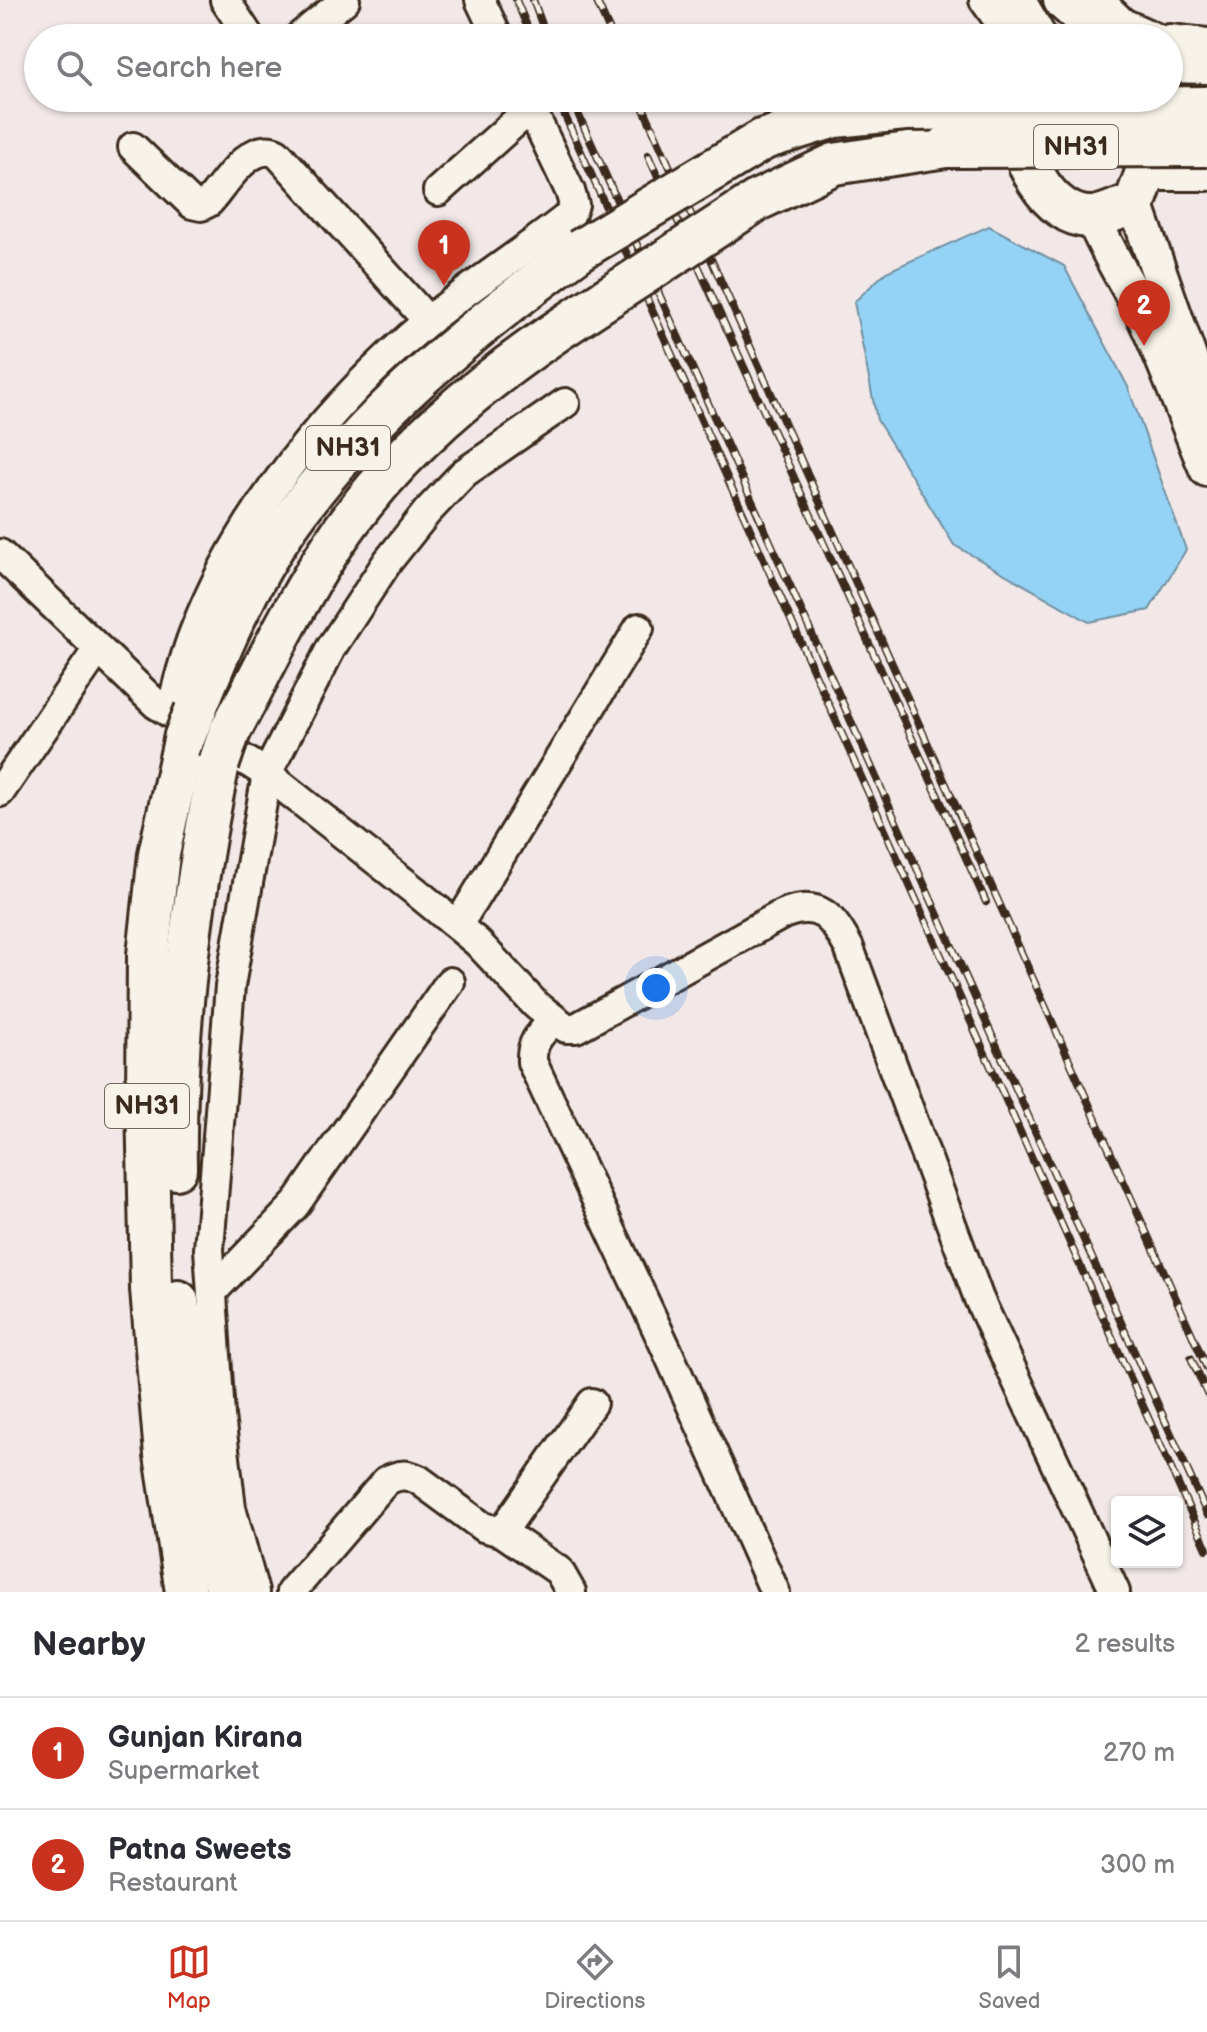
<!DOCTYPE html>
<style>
body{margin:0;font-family:"Balsamiq Sans",sans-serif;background:#f7f7f7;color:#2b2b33}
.controls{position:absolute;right:24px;bottom:24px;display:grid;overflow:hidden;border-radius:8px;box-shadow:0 2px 6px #0004}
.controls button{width:72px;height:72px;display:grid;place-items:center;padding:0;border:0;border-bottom:2px solid #e1e1e2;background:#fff;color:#2b2b33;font:40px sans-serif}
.you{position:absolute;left:656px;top:988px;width:28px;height:28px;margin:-20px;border:6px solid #fff;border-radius:50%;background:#1a73e8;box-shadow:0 0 0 12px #1a73e833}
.badge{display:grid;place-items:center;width:52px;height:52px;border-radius:50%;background:#c8321e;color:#fff;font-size:26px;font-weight:700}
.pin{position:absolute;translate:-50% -66px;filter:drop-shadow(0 2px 4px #0008)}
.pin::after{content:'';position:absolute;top:42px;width:28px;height:24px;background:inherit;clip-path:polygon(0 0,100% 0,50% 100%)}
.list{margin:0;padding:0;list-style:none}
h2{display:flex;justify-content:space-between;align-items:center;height:104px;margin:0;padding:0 32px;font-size:34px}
h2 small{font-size:26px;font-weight:400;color:#7c7c81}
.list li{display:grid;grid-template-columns:52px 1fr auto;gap:24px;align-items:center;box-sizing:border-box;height:112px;padding:0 32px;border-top:2px solid #e1e1e2}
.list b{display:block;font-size:30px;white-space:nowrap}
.list p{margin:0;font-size:26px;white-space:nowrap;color:#7c7c81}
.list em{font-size:26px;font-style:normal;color:#7c7c81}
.icon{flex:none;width:44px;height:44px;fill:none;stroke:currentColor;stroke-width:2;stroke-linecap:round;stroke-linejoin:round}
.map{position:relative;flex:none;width:1207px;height:1592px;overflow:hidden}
.search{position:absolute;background:#fff;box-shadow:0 2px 6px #0004;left:24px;right:24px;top:24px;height:88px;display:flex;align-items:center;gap:20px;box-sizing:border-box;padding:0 28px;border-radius:44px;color:#7c7c81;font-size:30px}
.sheet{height:328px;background:#fff}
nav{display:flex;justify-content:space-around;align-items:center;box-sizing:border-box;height:112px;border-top:2px solid #e1e1e2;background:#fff;font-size:22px;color:#7c7c81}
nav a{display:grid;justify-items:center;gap:4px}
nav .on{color:#c8321e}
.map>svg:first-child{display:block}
.water{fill:#95d3f6;stroke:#718fa0;stroke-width:2}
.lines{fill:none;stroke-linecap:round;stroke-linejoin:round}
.minor-casing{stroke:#3b2a1e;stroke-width:34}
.major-casing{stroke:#3b2a1e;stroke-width:40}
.highway-casing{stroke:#3b2a1e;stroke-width:46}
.minor{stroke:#f7f3e8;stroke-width:28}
.major{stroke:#f7f3e8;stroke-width:34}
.highway{stroke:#f7f3e8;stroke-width:40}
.rail-casing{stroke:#3b2a1e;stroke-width:8}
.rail{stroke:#f7f3e8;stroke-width:5;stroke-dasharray:15;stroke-linecap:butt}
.highway-bridge-casing{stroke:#3b2a1e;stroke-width:46;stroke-linecap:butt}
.highway-bridge{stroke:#f7f3e8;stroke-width:40}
.labels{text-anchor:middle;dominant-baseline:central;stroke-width:6;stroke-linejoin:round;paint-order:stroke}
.shield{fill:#f7f3e8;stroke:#73665b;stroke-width:2}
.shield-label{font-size:26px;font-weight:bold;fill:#3b2a1e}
</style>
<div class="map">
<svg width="1207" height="1592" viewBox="0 0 1207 1592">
<rect width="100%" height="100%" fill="#f2e8e8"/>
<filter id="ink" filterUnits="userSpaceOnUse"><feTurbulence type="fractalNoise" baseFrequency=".0125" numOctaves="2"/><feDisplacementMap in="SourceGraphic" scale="16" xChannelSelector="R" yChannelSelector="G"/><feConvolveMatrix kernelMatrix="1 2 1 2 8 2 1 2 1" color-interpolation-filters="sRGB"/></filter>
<g filter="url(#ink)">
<polygon class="water" points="989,226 1064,266 1128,387 1186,550 1149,610 1089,622 954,545 877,420 854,302 886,272"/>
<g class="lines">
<g class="minor-casing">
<g id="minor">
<polyline points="225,0 250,38"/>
<polyline points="480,0 498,38"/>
<polyline points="984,0 1011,38"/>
<polyline points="1099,0 1123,23 1156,38"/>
<polyline points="298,38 345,0"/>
<polyline points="1169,39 1207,43"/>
<path d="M133 147 192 204 201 206 209 202C224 185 250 140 277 153L428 321"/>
<polyline points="438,191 531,108"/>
<path d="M0 554 156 704 267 774 415 891 477 942 536 1005 566 1028H576L783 914C820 899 833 918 849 948L979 1299 1115 1592"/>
<path d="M170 712C178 685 184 657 195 630 241 512 331 402 428 321 474 283 524 252 570 215L574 205 570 191 526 98"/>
<polyline points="0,792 98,649"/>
<polyline points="458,925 639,628"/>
<path d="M553 1021C539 1035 531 1042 532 1062L666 1348 775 1592"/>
<polyline points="212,1292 295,1205 450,982"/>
<polyline points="502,1532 559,1571 571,1592"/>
<polyline points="254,1592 231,1508 220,1416 209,1249 230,986 267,774 331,648 388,561 427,512 464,473 565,403"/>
<path d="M291 1592 386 1481C399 1474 406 1474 419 1480L483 1527 502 1532 592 1403"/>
</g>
</g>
<g class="major-casing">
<g id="major">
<polyline points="1135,203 1206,406"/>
<path d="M1093 217C1107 253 1129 285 1146 320 1169 369 1186 420 1207 469"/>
</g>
</g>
<g class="highway-casing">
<g id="highway">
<polyline points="1014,0 1036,38"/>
<polyline points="1064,0 1107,38"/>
<polyline points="1169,62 1207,63"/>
<path d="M1020 114C1014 151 1048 220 1093 217 1106 216 1122 207 1135 203L1152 155 1149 114"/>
<polyline points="1146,170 1207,170"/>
<polyline points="758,200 834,164 946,147"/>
<path d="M195 711C221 647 248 582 288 525 367 413 470 330 580 250"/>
<path d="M230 731C262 672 291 610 327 554 390 454 486 377 584 313"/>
<polyline points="185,736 159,854 148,955 147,1099 151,1289 165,1455 186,1592"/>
<path d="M176 1169C174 1032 192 896 219 763"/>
<polyline points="178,1301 201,1476 227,1592"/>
</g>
</g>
<use href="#minor" class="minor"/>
<use href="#major" class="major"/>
<use href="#highway" class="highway"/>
<g class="rail-casing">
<g id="rail">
<polyline points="516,0 532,38"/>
<polyline points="533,0 547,38"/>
<polyline points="596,0 613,38"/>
<polyline points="557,98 1207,1549"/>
<polyline points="571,98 1207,1514"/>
<polyline points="639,98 1207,1368"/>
<polyline points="648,155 986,902"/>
<polyline points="1191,1358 1207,1394"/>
</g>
</g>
<use href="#rail" class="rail"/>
<g class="highway-bridge-casing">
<g id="highway-bridge">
<polyline points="946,147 1207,146"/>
<polyline points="580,250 764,139 835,117 905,110 1207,107"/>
<polyline points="584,313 758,200"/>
<polyline points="185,736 195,711"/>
<polyline points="219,763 230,731"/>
</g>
</g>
<use href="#highway-bridge" class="highway-bridge"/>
</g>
</g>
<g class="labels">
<g class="shield">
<rect x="1034" y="125" width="84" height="44" rx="6"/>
<rect x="306" y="426" width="84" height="44" rx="6"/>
<rect x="105" y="1084" width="84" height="44" rx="6"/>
</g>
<g class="shield-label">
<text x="1076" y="147">NH31</text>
<text x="348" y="448">NH31</text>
<text x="147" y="1106">NH31</text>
</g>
</g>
</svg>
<div class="controls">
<button><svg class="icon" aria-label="layers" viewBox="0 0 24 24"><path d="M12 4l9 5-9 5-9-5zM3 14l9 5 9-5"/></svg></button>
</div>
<div class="you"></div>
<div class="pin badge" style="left:444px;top:286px">1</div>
<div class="pin badge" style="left:1144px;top:346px">2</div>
<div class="search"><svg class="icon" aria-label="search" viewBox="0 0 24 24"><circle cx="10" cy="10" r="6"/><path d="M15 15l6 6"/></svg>Search here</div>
</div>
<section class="sheet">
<h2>Nearby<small>2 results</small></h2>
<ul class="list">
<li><span class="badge">1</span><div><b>Gunjan Kirana</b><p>Supermarket</p></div><em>270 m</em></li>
<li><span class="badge">2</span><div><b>Patna Sweets</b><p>Restaurant</p></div><em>300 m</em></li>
</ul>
</section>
<nav>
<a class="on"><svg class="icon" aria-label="map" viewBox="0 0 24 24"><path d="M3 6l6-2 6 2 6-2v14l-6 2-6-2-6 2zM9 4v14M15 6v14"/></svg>Map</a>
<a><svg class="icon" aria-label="directions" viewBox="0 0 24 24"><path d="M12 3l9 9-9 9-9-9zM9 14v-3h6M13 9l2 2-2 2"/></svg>Directions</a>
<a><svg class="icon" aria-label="saved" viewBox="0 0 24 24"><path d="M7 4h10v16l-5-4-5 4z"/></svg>Saved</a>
</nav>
